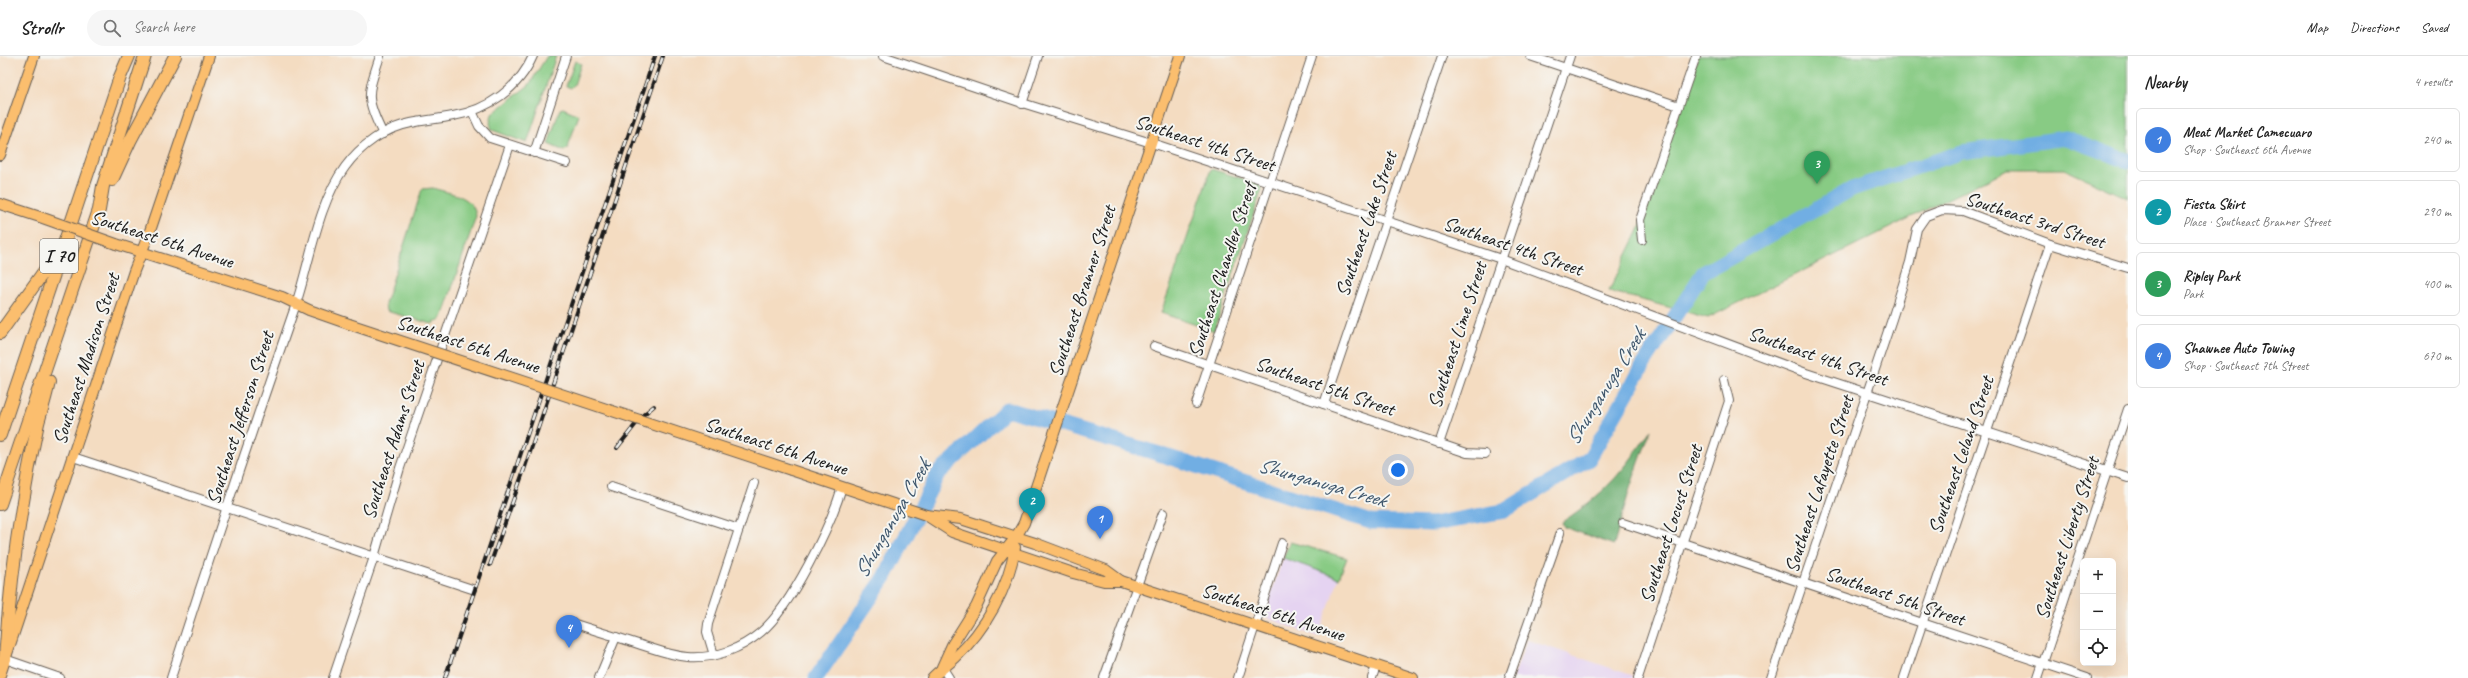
<!DOCTYPE html>
<meta charset="utf-8">
<style>
body{margin:0;font-family:Caveat,sans-serif;background:#f6f6f6;color:#222}
.controls{position:absolute;right:12px;bottom:12px;display:grid;overflow:hidden;border-radius:6px;box-shadow:0 4px 16px #0002}
.controls button{width:36px;height:36px;display:grid;place-items:center;padding:0;border:0;border-bottom:1px solid #e0e0e0;background:#fff;color:#222;font:20px sans-serif}
.you{position:absolute;left:1398px;top:414px;width:14px;height:14px;margin:-10px;border:3px solid #fff;border-radius:50%;background:#1a73e8;box-shadow:0 0 0 6px #1a73e833}
.badge{display:grid;place-items:center;width:26px;height:26px;border-radius:50%;background:#1f6fb2;color:#fff;font-size:13px;font-weight:700}
.pin{position:absolute;translate:-50% -33px;filter:drop-shadow(0 1px 2px #0008)}
.pin::after{content:'';position:absolute;top:21px;width:14px;height:12px;background:inherit;clip-path:polygon(0 0,100% 0,50% 100%)}
.list{margin:0;padding:0;list-style:none}
h2{display:flex;justify-content:space-between;align-items:center;height:52px;margin:0;padding:0 16px;font-size:17px}
h2 small{font-size:13px;font-weight:400;color:#767676}
.list li{display:grid;grid-template-columns:26px 1fr auto;gap:12px;align-items:center;box-sizing:border-box;height:64px;margin:0 8px 8px;padding:0 8px;border:1px solid #e0e0e0;border-radius:6px}
.list b{display:block;font-size:15px;white-space:nowrap}
.list p{margin:0;font-size:13px;white-space:nowrap;color:#767676}
.list em{font-size:13px;font-style:normal;color:#767676}
.icon{flex:none;width:22px;height:22px;fill:none;stroke:currentColor;stroke-width:2;stroke-linecap:round;stroke-linejoin:round}
.map{position:relative;flex:none;width:2128px;height:622px;overflow:hidden}
header{display:flex;align-items:center;gap:24px;box-sizing:border-box;height:56px;padding:0 20px;background:#fff;border-bottom:1px solid #e0e0e0}
header strong{font-size:19px}
nav{display:flex;gap:22px;margin-inline-start:auto;font-size:14px}
.search{width:280px;height:36px;background:#f6f6f6;display:flex;align-items:center;gap:10px;box-sizing:border-box;padding:0 14px;border-radius:22px;color:#767676;font-size:15px}
main{display:flex}
aside{flex:1;background:#fff}
.map>svg:first-child{display:block}
.built{fill:#e5d3f1}
.green{fill:#88cb84;stroke:#527450}
.forest{fill:#6eaf72;stroke:#456647}
.lines{fill:none;stroke-linecap:round;stroke-linejoin:round}
.river{stroke:#71aee3;stroke-width:15}
.minor-casing{stroke:#685f56;stroke-width:10}
.major-casing{stroke:#685f56;stroke-width:12}
.highway-casing{stroke:#685f56;stroke-width:14}
.minor{stroke:#fff;stroke-width:8}
.major{stroke:#fbbe6e;stroke-width:10}
.highway{stroke:#fbbe6e;stroke-width:12}
.rail-casing{stroke:#1c1c1c;stroke-width:4}
.rail{stroke:#f6f6f2;stroke-width:2.5;stroke-dasharray:8;stroke-linecap:butt}
.major-bridge-casing{stroke:#685f56;stroke-width:12;stroke-linecap:butt}
.major-bridge{stroke:#fbbe6e;stroke-width:10}
.labels{text-anchor:middle;dominant-baseline:central;stroke-width:4;stroke-linejoin:round;paint-order:stroke}
.shield{fill:#f6f6f2;stroke:#5d5d5c;stroke-width:1}
.shield-label{font-size:19px;font-weight:bold;fill:#1c1c1c}
.street-label{font-size:20px;fill:#1c1c1c;stroke:#f6f6f2}
.water-label{font-size:21px;font-style:italic;fill:#3e566c;stroke:#f6f6f2}
</style>
<header>
<strong>Strollr</strong>
<div class="search"><svg class="icon" aria-label="search" viewBox="0 0 24 24"><circle cx="10" cy="10" r="6"/><path d="M15 15l6 6"/></svg>Search here</div>
<nav><a>Map</a><a>Directions</a><a>Saved</a></nav>
</header>
<main>
<div class="map">
<svg width="2128" height="622" viewBox="0 0 2128 622">
<rect width="100%" height="100%" fill="#f6f6f2"/>
<filter id="ink" filterUnits="userSpaceOnUse"><feTurbulence type="fractalNoise" baseFrequency=".025" numOctaves="2"/><feDisplacementMap in="SourceGraphic" scale="8" xChannelSelector="R" yChannelSelector="G"/><feConvolveMatrix kernelMatrix="1 2 1 2 8 2 1 2 1" color-interpolation-filters="sRGB"/></filter>
<filter id="wash" filterUnits="userSpaceOnUse"><feTurbulence type="fractalNoise" baseFrequency=".012" numOctaves="4" result="noise"/><feDisplacementMap in="SourceGraphic" scale="16" xChannelSelector="R" yChannelSelector="G"/><feGaussianBlur stdDeviation="0.9" result="paint"/><feColorMatrix in="noise" values="0 0 0 0 0 0 0 0 0 0 0 0 0 0 0 0 0 1.4 0 .05"/><feComposite in="paint" operator="in"/></filter>
<g filter="url(#wash)">
<rect width="100%" height="100%" fill="#f4dcc1"/>
<g class="built">
<polygon points="1283,502 1339,522 1318,581 1267,562 1264,559"/>
<polygon points="1527,584 1584,603 1634,620 1633,622 1513,622"/>
</g>
<g class="green">
<polygon points="547,0 556,0 527,87 492,74 490,67 492,58 529,29"/>
<polygon points="1698,0 2128,0 2128,142 2064,113 2008,113 1708,262 1609,235 1640,172"/>
<polygon points="575,5 581,8 574,29 571,32 566,30"/>
<polygon points="563,52 579,59 567,93 564,95 548,88 560,53"/>
<polygon points="1211,113 1260,128 1262,133 1214,275 1161,257"/>
<path d="M433 132C451 138 473 139 476 160L442 262 432 268 386 255 385 248 422 133Z"/>
<polygon points="1290,486 1347,502 1339,522 1283,502"/>
</g>
<path class="forest" d="M1651 373 1630 432 1614 489 1564 471 1562 466C1603 439 1625 415 1651 373Z"/>
<g class="lines">
<polyline class="river" points="816,622 885,521 938,418 1007,353 1156,397 1371,466 1433,468 1504,455 1589,403 1644,308 1703,217 1852,133 1962,96 2066,82 2128,105"/>
</g>
</g>
<g filter="url(#ink)">
<g class="lines">
<g class="minor-casing">
<g id="minor">
<path d="M380 0C368 38 364 40 383 78"/>
<polyline points="883,0 1019,46 1161,90 1501,203 1806,317 2128,422"/>
<polyline points="1530,0 1679,50"/>
<polyline points="1022,48 1038,0"/>
<polyline points="472,55 479,70 490,82 567,107"/>
<polyline points="534,97 566,0"/>
<polyline points="1642,184 1640,164 1696,0"/>
<polyline points="1154,290 1467,397 1485,398"/>
<polyline points="1196,348 1312,0"/>
<polyline points="1324,348 1442,0"/>
<polyline points="1439,388 1570,0"/>
<polyline points="73,401 472,533"/>
<polyline points="611,431 739,473"/>
<polyline points="1623,467 2087,622"/>
<path d="M569 566C593 574 617 581 641 589 657 594 672 600 688 601 715 603 741 593 761 576 791 551 831 469 842 431"/>
<polyline points="714,599 707,576 708,568 754,427"/>
<polyline points="5,603 60,622"/>
<polyline points="942,611 949,622"/>
<path d="M171 622C211 497 253 372 296 248 310 206 318 147 345 111 361 89 385 72 411 67 425 64 439 63 453 60 488 54 519 32 533 0"/>
<polyline points="333,622 374,501 400,412 510,89"/>
<polyline points="599,622 616,581"/>
<polyline points="1104,622 1163,457"/>
<polyline points="1238,622 1282,487"/>
<polyline points="1372,622 1376,610"/>
<polyline points="1509,622 1560,477"/>
<polyline points="1638,622 1729,345 1724,324"/>
<polyline points="1771,622 1892,263 1910,206 1917,173 1926,160 1942,154 1963,155 2050,188 2128,212"/>
<polyline points="1904,622 2050,188"/>
<polyline points="2038,622 2128,353"/>
</g>
</g>
<g class="major-casing">
<g id="major">
<polyline points="0,99 34,0"/>
<polyline points="0,148 40,161"/>
<polyline points="116,188 282,241 309,254 349,268"/>
<polyline points="791,414 926,459 961,463 1035,487 1106,514 1121,525"/>
<polyline points="926,459 952,476 1073,517 1104,525 1121,525 1413,622"/>
<polyline points="942,611 952,589 976,551 997,505 1016,481 1024,467 1180,0"/>
<polyline points="0,619 134,215 150,175 209,0"/>
<path d="M932 622C939 614 947 610 955 602 985 574 1009 532 1015 491"/>
</g>
</g>
<g class="highway-casing">
<g id="highway">
<polyline points="112,124 130,85 175,0"/>
<polyline points="0,277 55,200"/>
<polyline points="0,379 120,21 129,0"/>
<polyline points="0,448 99,154 103,130 145,0"/>
<path d="M0 609 5 603C10 524 21 444 38 367 42 353 46 340 49 326"/>
</g>
</g>
<use href="#minor" class="minor"/>
<use href="#major" class="major"/>
<use href="#highway" class="highway"/>
<g class="rail-casing">
<g id="rail">
<polyline points="617,392 643,359 654,350"/>
<polyline points="490,509 525,411 663,0"/>
<polyline points="445,622 655,0"/>
</g>
</g>
<use href="#rail" class="rail"/>
<g class="major-bridge-casing">
<g id="major-bridge">
<polyline points="40,161 116,188"/>
<polyline points="349,268 791,414"/>
</g>
</g>
<use href="#major-bridge" class="major-bridge"/>
</g>
</g>
<g class="labels">
<rect class="shield" x="40" y="183" width="38" height="34" rx="3"/>
<g class="shield-label">
<text x="59" y="200">I 70</text>
</g>
<g class="street-label">
<text transform="translate(1205 87) rotate(18)">Southeast 4th Street</text>
<text transform="translate(2035 164) rotate(18)">Southeast 3rd Street</text>
<text transform="translate(1366 168) rotate(-71)">Southeast Lake Street</text>
<text transform="translate(162 183) rotate(18)">Southeast 6th Avenue</text>
<text transform="translate(1513 190) rotate(19)">Southeast 4th Street</text>
<text transform="translate(1222 214) rotate(-72)">Southeast Chandler Street</text>
<text transform="translate(1082 235) rotate(-72)">Southeast Branner Street</text>
<text transform="translate(1457 279) rotate(-72)">Southeast Lime Street</text>
<text transform="translate(468 288) rotate(18)">Southeast 6th Avenue</text>
<text transform="translate(1818 300) rotate(19)">Southeast 4th Street</text>
<text transform="translate(86 303) rotate(-72)">Southeast Madison Street</text>
<text transform="translate(1325 330) rotate(19)">Southeast 5th Street</text>
<text transform="translate(240 362) rotate(-72)">Southeast Jefferson Street</text>
<text transform="translate(393 384) rotate(-72)">Southeast Adams Street</text>
<text transform="translate(776 390) rotate(18)">Southeast 6th Avenue</text>
<text transform="translate(1961 399) rotate(-71)">Southeast Leland Street</text>
<text transform="translate(1819 428) rotate(-72)">Southeast Lafayette Street</text>
<text transform="translate(1671 468) rotate(-72)">Southeast Locust Street</text>
<text transform="translate(2067 482) rotate(-72)">Southeast Liberty Street</text>
<text transform="translate(1895 540) rotate(19)">Southeast 5th Street</text>
<text transform="translate(1273 556) rotate(18)">Southeast 6th Avenue</text>
</g>
<g class="water-label">
<text transform="translate(1605 331) rotate(-58)">Shunganuga Creek</text>
<text transform="translate(1322 426) rotate(16)">Shunganuga Creek</text>
<text transform="translate(892 463) rotate(-60)">Shunganuga Creek</text>
</g>
</g>
</svg>
<div class="controls">
<button>+</button>
<button>−</button>
<button><svg class="icon" aria-label="locate" viewBox="0 0 24 24"><circle cx="12" cy="12" r="6"/><path d="M12 2v4M12 18v4M2 12h4M18 12h4"/></svg></button>
</div>
<div class="you"></div>
<div class="pin badge" style="left:1100px;top:483px;background:#3f7fe0">1</div>
<div class="pin badge" style="left:1032px;top:465px;background:#0f9aa8">2</div>
<div class="pin badge" style="left:1817px;top:128px;background:#2e9e5b">3</div>
<div class="pin badge" style="left:569px;top:592px;background:#3f7fe0">4</div>
</div>
<aside>
<h2>Nearby<small>4 results</small></h2>
<ul class="list">
<li><span class="badge" style="background:#3f7fe0">1</span><div><b>Meat Market Camecuaro</b><p>Shop · Southeast 6th Avenue</p></div><em>240 m</em></li>
<li><span class="badge" style="background:#0f9aa8">2</span><div><b>Fiesta Skirt</b><p>Place · Southeast Branner Street</p></div><em>290 m</em></li>
<li><span class="badge" style="background:#2e9e5b">3</span><div><b>Ripley Park</b><p>Park</p></div><em>400 m</em></li>
<li><span class="badge" style="background:#3f7fe0">4</span><div><b>Shawnee Auto Towing</b><p>Shop · Southeast 7th Street</p></div><em>670 m</em></li>
</ul>
</aside>
</main>
